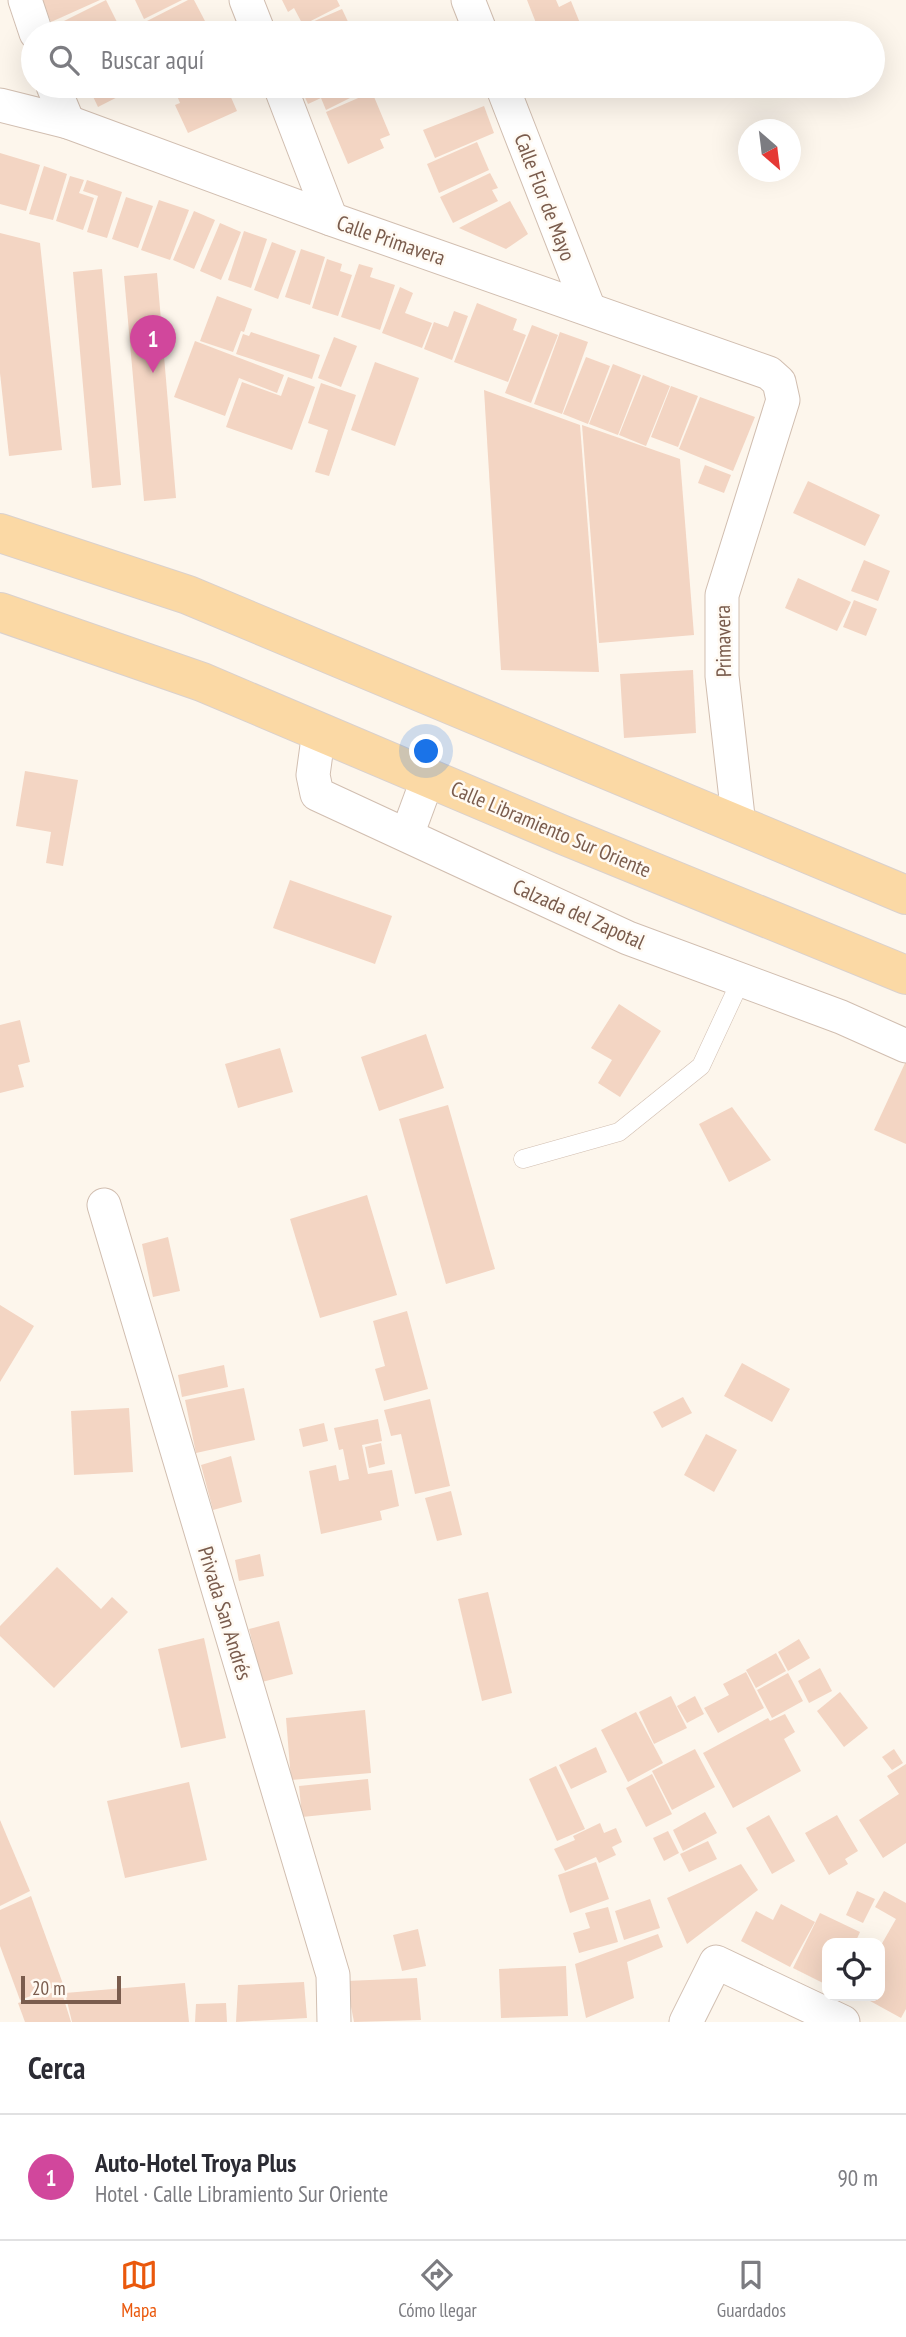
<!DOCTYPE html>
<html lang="es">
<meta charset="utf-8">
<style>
body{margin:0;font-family:"PT Sans Narrow",sans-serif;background:#f7f7f7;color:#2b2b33}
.controls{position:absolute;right:21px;bottom:21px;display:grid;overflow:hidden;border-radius:14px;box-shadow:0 7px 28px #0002}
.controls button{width:63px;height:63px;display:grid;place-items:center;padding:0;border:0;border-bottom:2px solid #e1e1e2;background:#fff;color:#2b2b33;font:35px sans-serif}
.compass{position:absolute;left:738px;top:119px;width:63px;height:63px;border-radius:50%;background:#fff;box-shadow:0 7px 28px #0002;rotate:152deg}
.scale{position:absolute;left:21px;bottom:18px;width:100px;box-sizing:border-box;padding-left:7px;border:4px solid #7a5c4d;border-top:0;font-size:19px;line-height:24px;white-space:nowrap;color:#7a5c4d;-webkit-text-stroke:5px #fffaf3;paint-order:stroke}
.you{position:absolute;left:427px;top:752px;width:24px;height:24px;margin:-18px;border:5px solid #fff;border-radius:50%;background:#1a73e8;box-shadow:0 0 0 10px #1a73e833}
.badge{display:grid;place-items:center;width:46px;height:46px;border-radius:50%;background:#ea580c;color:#fff;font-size:23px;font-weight:700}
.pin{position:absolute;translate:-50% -58px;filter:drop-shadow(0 2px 4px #0008)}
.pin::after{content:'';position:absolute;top:37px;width:24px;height:21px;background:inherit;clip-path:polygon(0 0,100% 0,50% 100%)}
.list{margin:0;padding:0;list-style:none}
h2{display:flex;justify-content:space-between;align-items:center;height:91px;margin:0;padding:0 28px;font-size:30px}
h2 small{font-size:23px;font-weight:400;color:#7c7c81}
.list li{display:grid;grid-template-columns:46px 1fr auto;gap:21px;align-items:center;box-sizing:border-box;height:126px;padding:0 28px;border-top:2px solid #e1e1e2}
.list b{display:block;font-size:26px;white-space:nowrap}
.list p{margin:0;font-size:23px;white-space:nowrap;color:#7c7c81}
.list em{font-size:23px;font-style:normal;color:#7c7c81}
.icon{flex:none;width:38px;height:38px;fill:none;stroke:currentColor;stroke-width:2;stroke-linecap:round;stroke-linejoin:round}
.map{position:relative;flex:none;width:906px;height:2022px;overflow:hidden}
.search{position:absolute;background:#fff;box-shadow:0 7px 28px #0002;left:21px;right:21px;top:21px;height:77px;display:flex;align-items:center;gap:18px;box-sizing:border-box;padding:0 24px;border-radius:38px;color:#7c7c81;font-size:26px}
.sheet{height:217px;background:#fff}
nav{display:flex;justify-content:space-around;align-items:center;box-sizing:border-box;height:98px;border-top:2px solid #e1e1e2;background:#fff;font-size:19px;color:#7c7c81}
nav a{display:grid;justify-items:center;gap:4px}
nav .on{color:#ea580c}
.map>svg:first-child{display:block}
.building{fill:#f3d5c3}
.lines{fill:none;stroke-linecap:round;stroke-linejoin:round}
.service-casing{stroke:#d1beb0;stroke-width:19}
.minor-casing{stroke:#d1beb0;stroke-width:35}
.primary-casing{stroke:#dad1cd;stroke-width:40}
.service{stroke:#fff;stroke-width:18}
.minor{stroke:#fff;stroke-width:33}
.primary{stroke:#fbd9a5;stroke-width:38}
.labels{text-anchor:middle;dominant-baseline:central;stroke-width:5;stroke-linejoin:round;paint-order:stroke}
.street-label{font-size:21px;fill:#7a5c4d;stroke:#fffaf3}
</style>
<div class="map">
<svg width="906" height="2022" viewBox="0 0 906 2022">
<rect width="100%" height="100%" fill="#fdf6ec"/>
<g class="building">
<polygon points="41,0 100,0 51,22"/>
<polygon points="106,0 119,26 105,33 58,33 54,26"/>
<polygon points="135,0 182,0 144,19"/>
<polygon points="188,0 194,0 206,23 185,33 153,33 147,21"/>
<polygon points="282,0 337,0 340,6 303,25 294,8 288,12"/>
<polygon points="527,0 556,0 559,7 571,1 584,33 527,33 538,28"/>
<polygon points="342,9 350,26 335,33 306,33 303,26"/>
<polygon points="88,86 139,86 98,107"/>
<polygon points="173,86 226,86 237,111 188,133 175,105 180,103"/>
<polygon points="317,86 361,86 356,88 358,94 326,110 321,98 308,104 303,93"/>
<polygon points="372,92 390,135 380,139 384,148 348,164 326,112"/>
<polygon points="484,106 494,133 435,158 423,130"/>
<polygon points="477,142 489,170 439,193 427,164"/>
<polygon points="0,153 40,165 26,211 0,204"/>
<polygon points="44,166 67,174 53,220 29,214"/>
<polygon points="490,173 498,188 492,190 498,201 453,223 440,197"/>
<polygon points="70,176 84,180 79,193 94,198 83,230 56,221"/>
<polygon points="87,180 122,192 107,238 87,232 98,196 83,191"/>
<polygon points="126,197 153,206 138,248 112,239"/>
<polygon points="159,200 189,210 170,260 141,250"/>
<polygon points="510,201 528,234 506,249 459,228"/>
<polygon points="194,211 215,220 194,269 173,260"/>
<polygon points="220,223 241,232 221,280 200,271"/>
<polygon points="244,231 267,239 251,288 228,280"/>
<polygon points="0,233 40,243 62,450 9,456 0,373"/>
<polygon points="272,242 296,251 278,299 254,290"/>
<polygon points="301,249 325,257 310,305 285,297"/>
<polygon points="327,259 342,264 340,271 352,275 338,316 312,308"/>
<polygon points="359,264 373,268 370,277 395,285 380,330 341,317"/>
<polygon points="102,269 121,485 92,488 73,272"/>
<polygon points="157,273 176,498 144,501 124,276"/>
<polygon points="400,287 413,293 405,313 432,323 422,348 382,333"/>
<polygon points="217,296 252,309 244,332 241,331 233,352 200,341"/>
<polygon points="477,303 517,319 513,330 526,335 508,382 454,362"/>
<polygon points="454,311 468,316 452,360 424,349 434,322 448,327"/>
<polygon points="532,325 558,335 531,403 505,393"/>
<polygon points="251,332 320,355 312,379 236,354 243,334 249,336"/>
<polygon points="560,332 588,342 562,414 534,404"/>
<polygon points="334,337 357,346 341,387 318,378"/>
<polygon points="195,341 284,375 277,393 239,378 225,416 174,397"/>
<polygon points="586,357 610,366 588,424 563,414"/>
<polygon points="375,362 419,378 395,446 351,430"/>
<polygon points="613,364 641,375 618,435 589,424"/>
<polygon points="643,375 670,386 646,446 619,435"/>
<polygon points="288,377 315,387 292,450 226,427 242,382 281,396"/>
<polygon points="321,383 356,395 329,476 315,472 328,430 308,423"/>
<polygon points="671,386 698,396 678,447 651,437"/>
<polygon points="484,390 580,425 599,672 501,670"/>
<polygon points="700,397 755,417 733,471 679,449"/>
<polygon points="582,425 680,459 694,635 599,643"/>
<polygon points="705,465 731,475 724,493 698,483"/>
<polygon points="808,481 880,515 865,546 793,513"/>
<polygon points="864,560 890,571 878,601 851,591"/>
<polygon points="798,578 851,602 837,631 785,608"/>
<polygon points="854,600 877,609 866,636 843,627"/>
<polygon points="693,670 696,733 624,738 620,674"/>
<polygon points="25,771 78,780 63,866 46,863 51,832 16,826"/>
<polygon points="290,880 392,916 375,964 273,928"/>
<polygon points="619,1004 661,1031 620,1097 598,1083 612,1060 591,1048"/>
<polygon points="20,1020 30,1062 18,1065 24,1087 0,1093 0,1025"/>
<polygon points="426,1034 444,1088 379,1111 361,1057"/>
<polygon points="280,1048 293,1092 238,1108 225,1064"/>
<polygon points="906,1061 906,1144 874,1130"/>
<polygon points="448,1105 495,1269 446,1284 399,1119"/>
<polygon points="732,1107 771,1160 729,1182 699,1124"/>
<polygon points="367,1195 397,1295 320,1318 290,1219"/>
<polygon points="168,1237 180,1291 153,1297 142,1244"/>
<polygon points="0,1305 34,1326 0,1382"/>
<polygon points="407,1311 428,1389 384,1401 375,1369 385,1366 373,1321"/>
<polygon points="742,1363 790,1389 772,1422 724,1396"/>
<polygon points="224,1365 228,1387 182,1397 178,1375"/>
<polygon points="244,1388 255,1440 196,1453 185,1400"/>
<polygon points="683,1397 692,1413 662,1428 653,1412"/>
<polygon points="430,1399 450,1486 415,1494 401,1434 391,1436 384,1410"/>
<polygon points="129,1408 133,1472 74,1475 71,1411"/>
<polygon points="378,1419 382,1441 362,1445 368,1474 392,1470 399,1506 380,1511 382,1520 321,1534 309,1471 336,1465 339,1481 349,1479 343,1449 339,1450 334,1428"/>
<polygon points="324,1423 328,1441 303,1447 299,1429"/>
<polygon points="706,1434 737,1450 714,1492 684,1475"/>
<polygon points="381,1443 385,1464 369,1468 365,1447"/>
<polygon points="231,1456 242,1502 213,1510 201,1465"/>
<polygon points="451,1491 462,1535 437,1541 425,1498"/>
<polygon points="260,1554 264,1576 239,1581 235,1560"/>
<polygon points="57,1567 101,1609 112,1597 128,1612 54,1688 0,1636 0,1626"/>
<polygon points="488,1592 512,1693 482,1701 458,1599"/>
<polygon points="279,1621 293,1674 262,1682 249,1629"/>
<polygon points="204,1638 226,1738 181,1748 158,1649"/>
<polygon points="799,1639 810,1658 788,1671 778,1652"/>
<polygon points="776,1653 786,1671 756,1688 746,1670"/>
<polygon points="820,1668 832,1691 809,1703 798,1681"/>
<polygon points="746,1672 764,1708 718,1733 704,1708 729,1695 723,1684"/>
<polygon points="788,1673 803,1701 772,1718 757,1690"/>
<polygon points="840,1692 868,1728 844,1747 817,1711"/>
<polygon points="671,1696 687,1728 654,1744 639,1712"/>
<polygon points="695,1696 704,1714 687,1723 677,1706"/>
<polygon points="365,1710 371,1773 291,1780 286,1718"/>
<polygon points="636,1712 663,1763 628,1782 601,1730"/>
<polygon points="785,1714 795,1732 784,1739 801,1771 733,1808 703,1753 768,1718 770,1721"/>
<polygon points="596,1747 607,1772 571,1789 559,1765"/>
<polygon points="695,1749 715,1787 672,1810 652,1771"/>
<polygon points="894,1749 903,1763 892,1770 882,1757"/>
<polygon points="906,1764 906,1843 883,1858 859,1820 899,1794 887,1776"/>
<polygon points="556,1766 585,1829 557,1841 529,1779"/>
<polygon points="652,1774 672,1814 646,1827 626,1788"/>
<polygon points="368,1779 371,1810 302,1817 299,1786"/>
<polygon points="189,1782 207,1860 125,1878 107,1801"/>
<polygon points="705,1812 717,1833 683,1851 673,1830"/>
<polygon points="769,1815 795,1861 772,1874 746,1828"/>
<polygon points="837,1815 858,1851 845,1859 848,1864 829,1875 805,1833"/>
<polygon points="0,1820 30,1891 0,1906"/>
<polygon points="600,1823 604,1833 616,1828 622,1842 612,1847 616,1855 599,1863 596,1857 565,1871 554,1849 575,1840 573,1836"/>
<polygon points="668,1831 679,1853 664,1861 653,1838"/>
<polygon points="708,1841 717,1859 689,1872 680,1854"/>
<polygon points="596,1862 609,1899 570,1913 558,1875"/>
<polygon points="741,1864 758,1890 687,1944 667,1898"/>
<polygon points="857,1891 875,1899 863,1923 846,1915"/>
<polygon points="884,1891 906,1903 906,2009 901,2018 861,1996 880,1996 880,1947 896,1919 875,1907"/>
<polygon points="31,1896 63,1984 20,2000 0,1946 0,1910"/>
<polygon points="650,1899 660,1928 624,1940 615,1911"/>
<polygon points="781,1904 815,1922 790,1967 741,1941 756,1911 773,1920"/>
<polygon points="608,1907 618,1942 579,1953 573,1933 590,1928 585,1913"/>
<polygon points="820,1913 860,1932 855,1943 827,1943 827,1985 793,1968"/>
<polygon points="418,1929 426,1966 402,1971 393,1935"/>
<polygon points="658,1934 663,1947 627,1962 634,1998 586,2018 575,1964"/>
<polygon points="566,1966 568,2016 501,2018 499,1969"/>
<polygon points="417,1978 421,2020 354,2022 346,1981"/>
<polygon points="304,1982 307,2018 236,2022 238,1985"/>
<polygon points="185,1983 189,2022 72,2022 65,1993"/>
<polygon points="61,1990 71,2022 25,2022 18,2003"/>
<polygon points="226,2003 227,2022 195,2022 196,2004"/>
</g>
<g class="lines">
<g class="service-casing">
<polyline id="service" points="523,1159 619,1132 701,1066 741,980"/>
</g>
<g class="minor-casing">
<g id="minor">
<polyline points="25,0 36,33"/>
<polyline points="246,0 259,33"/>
<polyline points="468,0 481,33"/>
<polyline points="53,86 68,122"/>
<polyline points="280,86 331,219"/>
<polyline points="502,86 589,309"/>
<polyline points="0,105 68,122 331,219 769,373 779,382 783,400 722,595 722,676 739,825"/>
<polyline points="319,731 313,775 317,794 628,938 841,1017 906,1046"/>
<polyline points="407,835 428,778"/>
<polyline points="104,1205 333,1975 334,2022"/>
<polyline points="686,2022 716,1962 843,2022"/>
</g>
</g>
<g class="primary-casing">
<g id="primary">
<polyline points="0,533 188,595 906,895"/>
<polyline points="0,612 202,682 563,835 906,975"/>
</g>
</g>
<use href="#service" class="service"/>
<use href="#minor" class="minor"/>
<use href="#primary" class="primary"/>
</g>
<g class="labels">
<g class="street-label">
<text transform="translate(545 197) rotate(69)">Calle Flor de Mayo</text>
<text transform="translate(391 240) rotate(19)">Calle Primavera</text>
<text transform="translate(723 641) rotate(-91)">Primavera</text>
<text transform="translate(551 829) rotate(23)">Calle Libramiento Sur Oriente</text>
<text transform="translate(579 914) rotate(24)">Calzada del Zapotal</text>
<text transform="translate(225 1613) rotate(73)">Privada San Andrés</text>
</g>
</g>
</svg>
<div class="controls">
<button><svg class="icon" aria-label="locate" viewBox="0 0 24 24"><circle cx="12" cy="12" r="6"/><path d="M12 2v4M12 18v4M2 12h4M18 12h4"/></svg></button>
</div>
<svg class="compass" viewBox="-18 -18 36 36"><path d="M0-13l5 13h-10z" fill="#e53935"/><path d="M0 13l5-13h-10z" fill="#7c7c81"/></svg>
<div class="scale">20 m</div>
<div class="you"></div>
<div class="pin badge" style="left:153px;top:373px;background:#d1479c">1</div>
<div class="search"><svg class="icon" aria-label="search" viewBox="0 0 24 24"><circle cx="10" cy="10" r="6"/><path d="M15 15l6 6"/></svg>Buscar aquí</div>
</div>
<section class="sheet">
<h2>Cerca<small></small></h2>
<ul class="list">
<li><span class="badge" style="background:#d1479c">1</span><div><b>Auto-Hotel Troya Plus</b><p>Hotel · Calle Libramiento Sur Oriente</p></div><em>90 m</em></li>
</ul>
</section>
<nav>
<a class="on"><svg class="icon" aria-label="map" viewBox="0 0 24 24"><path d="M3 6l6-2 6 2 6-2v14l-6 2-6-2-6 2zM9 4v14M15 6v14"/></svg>Mapa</a>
<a><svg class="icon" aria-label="directions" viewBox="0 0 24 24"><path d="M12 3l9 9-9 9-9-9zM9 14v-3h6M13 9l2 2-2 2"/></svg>Cómo llegar</a>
<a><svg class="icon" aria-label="saved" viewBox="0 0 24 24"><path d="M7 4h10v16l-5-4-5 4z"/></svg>Guardados</a>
</nav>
